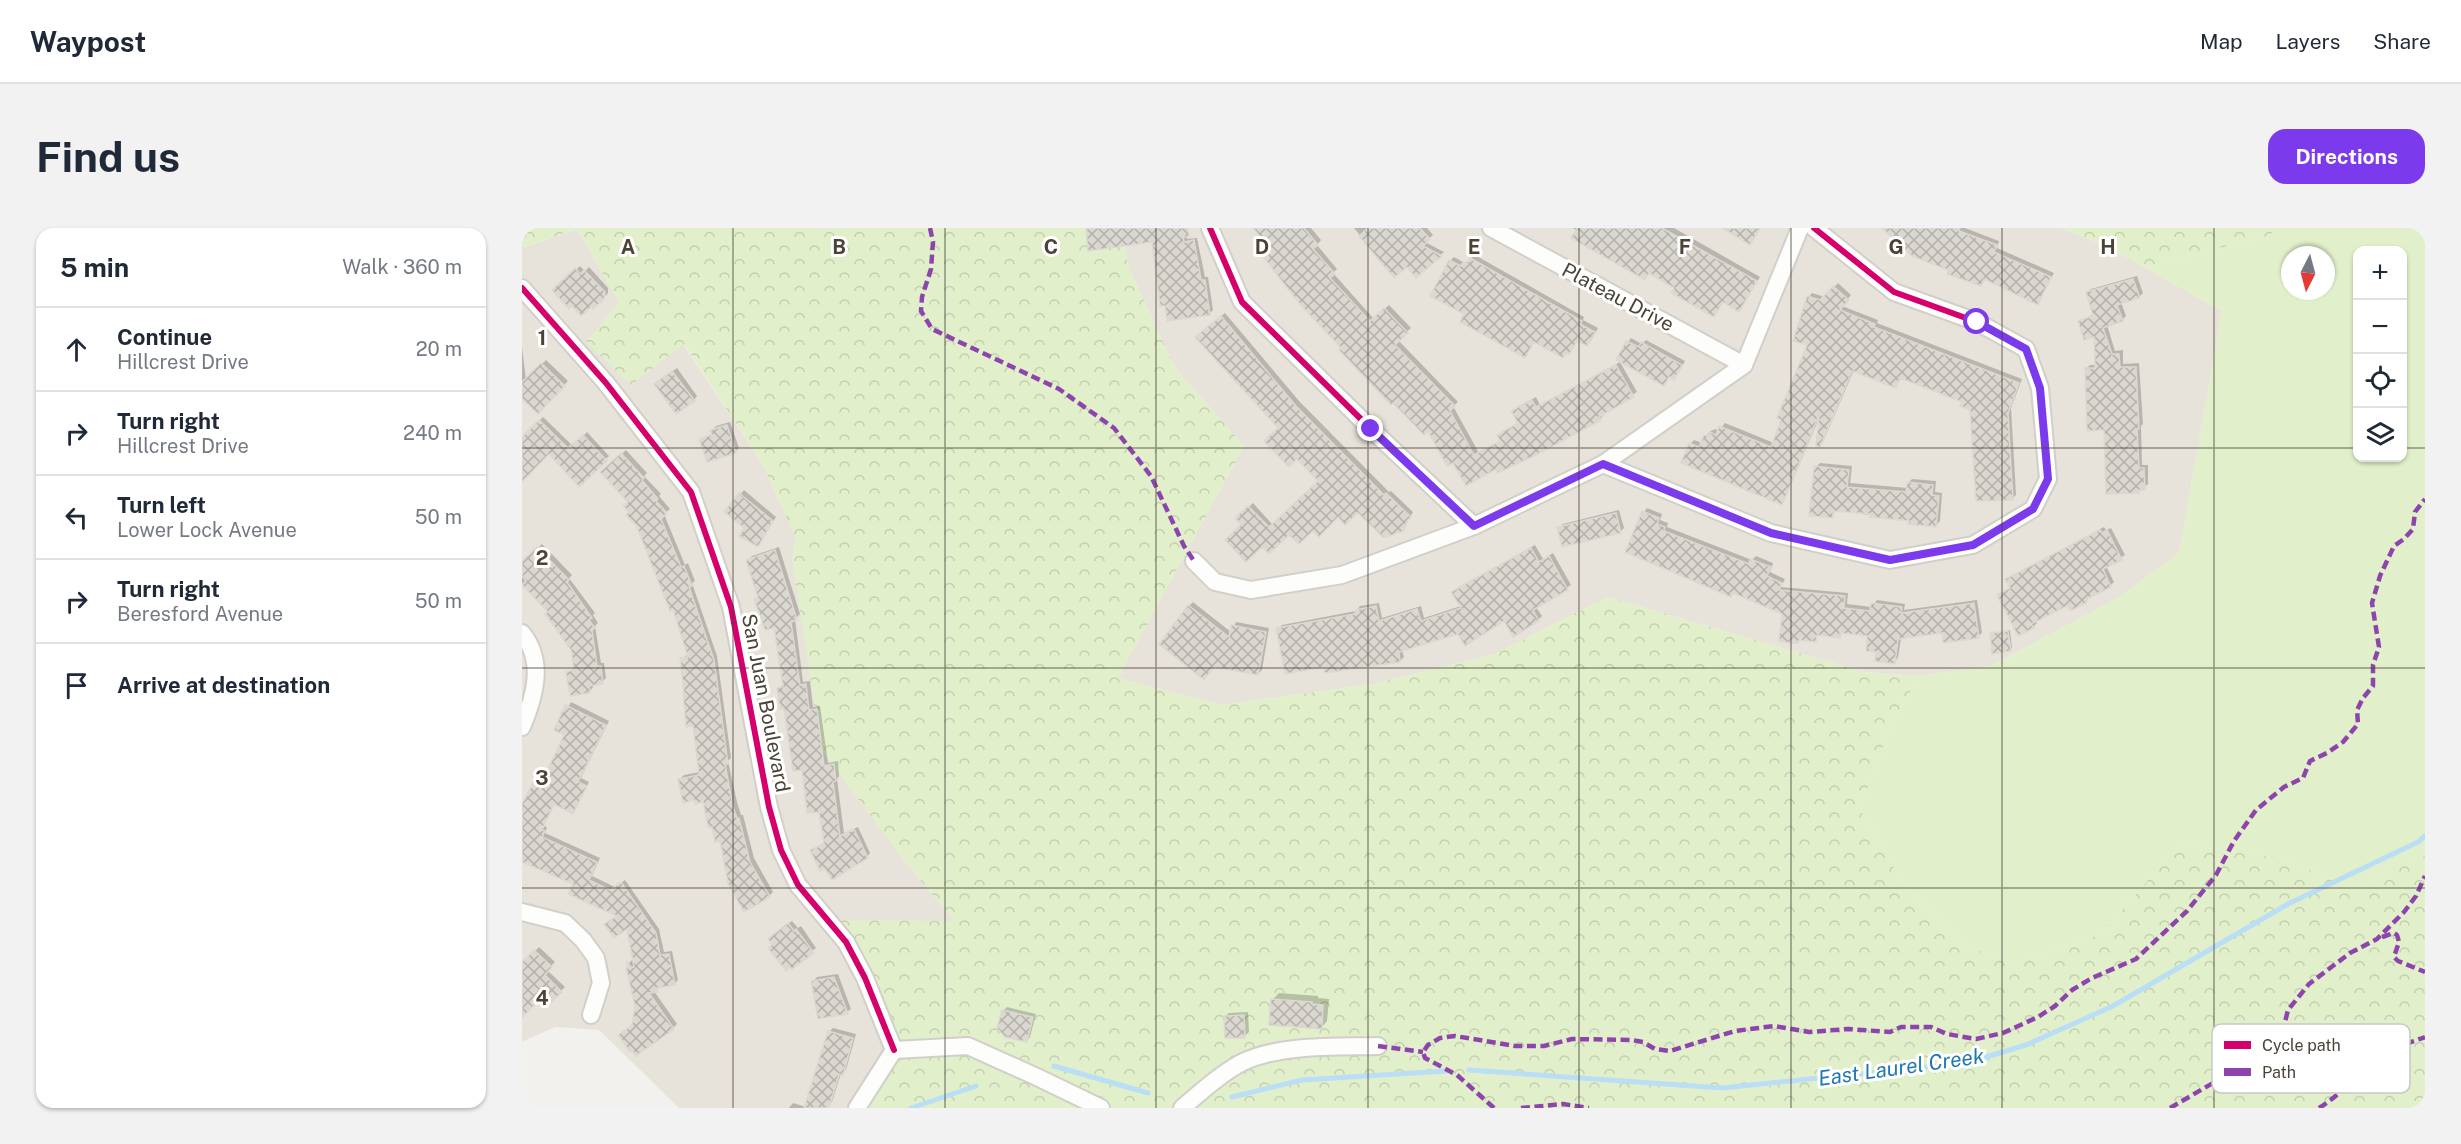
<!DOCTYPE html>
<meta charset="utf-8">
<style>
body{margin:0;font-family:"Public Sans",sans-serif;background:#f2f2f3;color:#1f2937}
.controls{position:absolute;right:18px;top:18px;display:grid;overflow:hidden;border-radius:12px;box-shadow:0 2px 4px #0004}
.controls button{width:54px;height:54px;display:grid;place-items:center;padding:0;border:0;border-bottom:2px solid #e0e1e3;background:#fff;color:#1f2937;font:30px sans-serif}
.compass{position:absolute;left:1759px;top:18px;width:54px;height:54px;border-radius:50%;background:#fff;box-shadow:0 2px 4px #0004;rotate:186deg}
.stop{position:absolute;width:18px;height:18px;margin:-14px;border:4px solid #7c3aed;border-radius:50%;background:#fff}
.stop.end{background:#7c3aed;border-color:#fff;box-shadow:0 2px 6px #0008}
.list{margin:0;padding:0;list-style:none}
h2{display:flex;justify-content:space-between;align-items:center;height:78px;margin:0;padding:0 24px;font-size:26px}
h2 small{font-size:20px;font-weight:400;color:#747a83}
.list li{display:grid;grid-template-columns:39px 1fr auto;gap:18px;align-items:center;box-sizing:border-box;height:84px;padding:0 24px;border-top:2px solid #e0e1e3}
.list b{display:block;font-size:22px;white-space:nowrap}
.list p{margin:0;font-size:20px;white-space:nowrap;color:#747a83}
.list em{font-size:20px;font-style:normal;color:#747a83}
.icon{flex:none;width:33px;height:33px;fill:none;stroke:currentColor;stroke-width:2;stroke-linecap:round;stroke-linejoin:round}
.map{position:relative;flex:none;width:1903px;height:880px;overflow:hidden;border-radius:18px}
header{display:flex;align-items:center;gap:36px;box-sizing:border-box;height:84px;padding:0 30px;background:#fff;border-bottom:2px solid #e0e1e3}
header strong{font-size:28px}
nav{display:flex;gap:33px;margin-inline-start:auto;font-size:21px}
.intro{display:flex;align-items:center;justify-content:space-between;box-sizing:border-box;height:144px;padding:0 36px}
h1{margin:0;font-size:42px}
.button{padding:15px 27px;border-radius:18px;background:#7c3aed;color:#fff;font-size:21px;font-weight:700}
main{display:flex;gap:36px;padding:0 36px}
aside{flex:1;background:#fff;border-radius:18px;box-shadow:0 2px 4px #0004}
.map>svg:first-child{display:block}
.residential{fill:#e8e3da}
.green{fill:#e1f0ca;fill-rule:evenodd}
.forest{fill:url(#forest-crowns)}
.shadow{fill:#0003}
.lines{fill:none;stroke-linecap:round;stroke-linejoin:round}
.stream{stroke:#b9def5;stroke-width:5}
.building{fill:url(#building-cross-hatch);stroke:#dcd8d2;stroke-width:1.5}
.minor-casing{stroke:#d1cfca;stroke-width:20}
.minor{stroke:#fdfdfc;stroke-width:16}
.quiet{stroke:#8e44ad;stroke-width:4.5;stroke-dasharray:9 4.5;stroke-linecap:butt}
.cycleway-casing{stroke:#fff;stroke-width:10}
.cycleway{stroke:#d6006c;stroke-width:6}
.route{stroke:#7c3aed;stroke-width:8}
.grid{fill:none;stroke:#4b4336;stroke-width:1.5;stroke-opacity:0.55}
.labels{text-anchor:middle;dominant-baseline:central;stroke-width:6;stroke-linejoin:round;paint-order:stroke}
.street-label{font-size:20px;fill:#4b4336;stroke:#fff}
.water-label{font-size:21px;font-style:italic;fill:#2078b3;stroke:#fff}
.key{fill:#fff;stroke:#c9c7c3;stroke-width:1.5}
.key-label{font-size:16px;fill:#4b4336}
.grid-label{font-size:20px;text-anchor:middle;font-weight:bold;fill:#4b4336;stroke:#fff;stroke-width:6;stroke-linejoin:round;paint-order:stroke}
</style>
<header>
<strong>Waypost</strong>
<nav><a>Map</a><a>Layers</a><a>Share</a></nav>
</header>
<div class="intro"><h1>Find us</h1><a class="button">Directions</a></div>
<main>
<aside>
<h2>5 min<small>Walk · 360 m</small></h2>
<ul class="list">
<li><svg class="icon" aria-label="ahead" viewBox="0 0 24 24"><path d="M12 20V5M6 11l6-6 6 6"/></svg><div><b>Continue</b><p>Hillcrest Drive</p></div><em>20 m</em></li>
<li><svg class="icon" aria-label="right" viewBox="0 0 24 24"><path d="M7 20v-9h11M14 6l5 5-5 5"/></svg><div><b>Turn right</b><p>Hillcrest Drive</p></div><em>240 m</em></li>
<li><svg class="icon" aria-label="left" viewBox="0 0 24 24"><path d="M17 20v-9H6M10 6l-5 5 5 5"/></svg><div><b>Turn left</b><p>Lower Lock Avenue</p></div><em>50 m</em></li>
<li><svg class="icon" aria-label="right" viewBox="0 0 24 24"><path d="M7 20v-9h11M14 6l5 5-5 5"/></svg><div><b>Turn right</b><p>Beresford Avenue</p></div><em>50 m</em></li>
<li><svg class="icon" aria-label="arrive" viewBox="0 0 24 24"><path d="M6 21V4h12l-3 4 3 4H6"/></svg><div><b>Arrive at destination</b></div></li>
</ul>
</aside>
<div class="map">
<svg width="1903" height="880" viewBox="0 0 1903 880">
<defs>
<pattern id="forest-crowns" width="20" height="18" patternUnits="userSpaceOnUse" patternTransform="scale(1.5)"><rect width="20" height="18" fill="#e1f0ca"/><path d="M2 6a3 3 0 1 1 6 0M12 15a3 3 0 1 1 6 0" fill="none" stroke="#c3cfae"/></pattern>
<pattern id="building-cross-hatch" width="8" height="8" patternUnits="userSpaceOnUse" patternTransform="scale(1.5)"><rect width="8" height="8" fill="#dbd8d2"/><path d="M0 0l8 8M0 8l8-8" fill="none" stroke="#b4b1ab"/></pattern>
</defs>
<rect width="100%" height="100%" fill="#f3f1ed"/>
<g class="residential">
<polygon points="599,0 1538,0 1583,17 1700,83 1657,325 1596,370 1469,438 1397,448 1342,444 1086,369 973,426 851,456 700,477 595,450 722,218 653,140 607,40"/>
<polygon points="55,1 97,74 65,114 161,116 240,235 274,310 270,330 378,627 433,694 335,748 364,821 330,880 157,880 77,802 33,799 0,814 0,16 3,19"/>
</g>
<path class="green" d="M1759 0H1903V628L1835 660 1756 630 1658 616 1579 706 1495 736 1440 717 1383 659 1338 581 1370 495 1397 448 1469 438 1596 370 1657 325 1700 83 1622 39 1745 8ZM1836 22H1880V230H1836ZM1768 27H1804V63H1768Z"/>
<g class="forest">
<polygon points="0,0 599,0 607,40 653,140 722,218 596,450 700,477 851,456 973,426 1086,369 1342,444 1397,448 1370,495 1338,581 1383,659 1440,717 1495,736 1579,706 1658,616 1756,630 1835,660 1903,628 1903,880 330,880 364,821 335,748 300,692 432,693 378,627 299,521 270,330 274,310 240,235 162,116 109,157 64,114 97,74 55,1 2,19 0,16"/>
<polygon points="1538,0 1759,0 1745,8 1622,39 1583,17"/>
</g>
<g class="shadow">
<polygon points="568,0 664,0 665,11 675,10 683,49 686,49 691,82 687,86 631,12 566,2"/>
<polygon points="733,0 789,0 799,12 795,17 815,41 811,45 852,91 867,77 889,100 876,112 936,174 931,178 957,225 979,212 976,208 980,204 997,194 991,183 995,179 1014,169 1018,177 1098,134 1115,164 1081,185 1082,187 1078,191 975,239 932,233 907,201 821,120 752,22"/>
<polygon points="832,0 905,0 911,7 903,14 922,24 894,48 885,37 872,48"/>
<polygon points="1051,0 1152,0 1238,49 1220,78 1202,73 1192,87 1154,59 1128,44 1123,50"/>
<polygon points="1372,0 1443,0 1477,13 1475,20 1532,45 1516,76 1464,50 1459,57 1428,41"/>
<polygon points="953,27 1062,89 1061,92 1076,100 1069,113 1065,117 1056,112 1051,121 1047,125 1044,123 1040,129 1013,113 1003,128 944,86 928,33 932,29 943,35"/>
<polygon points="58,38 63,43 67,39 86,60 86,65 81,70 32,62"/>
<polygon points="1615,48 1621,65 1617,69 1599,74 1604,88 1600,92 1585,97 1593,123 1601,122 1601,136 1617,135 1621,196 1619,198 1620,237 1626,237 1626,256 1617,263 1584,201 1564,141 1568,137 1574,137 1573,107 1557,94 1572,86 1565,64 1569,61"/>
<polygon points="1316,55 1329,67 1320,78 1356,92 1355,95 1500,151 1489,180 1494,267 1490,271 1449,181 1442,173 1380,149 1374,159 1332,142 1301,214 1297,218 1298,188 1263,271 1259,275 1168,216 1172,212 1180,215 1187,204 1193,201 1197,203 1203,195 1252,215 1287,116 1287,69 1290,65 1303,69"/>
<polygon points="703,85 778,174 867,264 869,263 891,284 881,302 836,283 816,287 791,301 768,305 721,297 715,290 731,275 751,297 798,253 679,105"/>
<polygon points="1109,110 1120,116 1124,112 1163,133 1156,146 1152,150 1148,148 1142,157 1106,114"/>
<polygon points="0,119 4,152 24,132 46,153 16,184 0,169"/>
<polygon points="155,140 175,168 172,172 138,152"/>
<polygon points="21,189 51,218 65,204 87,228 57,256 27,224 0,252 0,211"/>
<polygon points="208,194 217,220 213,224 179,212 191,205 190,202 194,198"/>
<polygon points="104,222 125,245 122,248 139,266 137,268 148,281 142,286 163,337 166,335 173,353 170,355 195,428 209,530 206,533 215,574 219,587 221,587 232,630 251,664 247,668 200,611 191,597 182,573 174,571 158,551 162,547 178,544 173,497 160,430 167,426 152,380 109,284 108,274 80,244"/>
<polygon points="1298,235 1330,238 1328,255 1386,260 1386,255 1390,251 1414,253 1413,264 1420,265 1418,293 1414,297 1314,282 1310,288 1294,239"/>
<polygon points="222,262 254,289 239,313 204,283"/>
<polygon points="1125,280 1140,286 1138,292 1146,295 1145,299 1230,332 1234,328 1251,335 1248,344 1263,351 1259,359 1326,365 1325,376 1350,379 1355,372 1383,376 1382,382 1455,372 1460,405 1456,408 1421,403 1379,410 1376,430 1372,434 1347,407 1322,404 1317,408 1297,406 1293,412 1279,410 1276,414 1262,385 1212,364 1209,367 1122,284"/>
<polygon points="1097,282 1102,300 1098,304 1037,300 1041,296"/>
<polygon points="1582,299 1584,302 1589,300 1603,327 1584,338 1592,354 1588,358 1567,369 1564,374 1546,376 1513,393 1515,395 1511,399 1477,367 1489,359 1489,348"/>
<polygon points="20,316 50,347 47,350 73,385 71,387 76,395 73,398 79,435 82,435 84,450 80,454 71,456 71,459 68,463 46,444 53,440 50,422 28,384 0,355 0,335"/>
<polygon points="1013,317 1021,331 1031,325 1049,357 1014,379 1020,388 1016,392 983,391 937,404 880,422 882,429 878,433 803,437 756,401 760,397 834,383 838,378 857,375 860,390 899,378 902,390 939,378 931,364 935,360"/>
<polygon points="257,319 278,386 273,391 281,454 288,453 291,479 298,478 306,535 316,533 317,548 315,551 322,605 336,599 348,625 345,629 290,622 303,614 299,582 281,540 257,460 262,456 253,398 234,372 237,368 226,332 230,328"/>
<polygon points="671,374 709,404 714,394 747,400 740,442 736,446 667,378"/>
<polygon points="1488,402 1490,420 1488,421 1469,406"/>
<polygon points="49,474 87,493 59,550 67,554 54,580 51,584 33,575 22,598 25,599 23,605 78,630 70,648 93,659 103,652 137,701 142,724 150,723 156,752 152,756 139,758 132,763 155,796 151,800 98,807 111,796 114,778 107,735 112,730 106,699 88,692 97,687 53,656 0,633 0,577 14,552 18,548 20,549 25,543 44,506 34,501"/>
<polygon points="270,693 276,700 279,698 294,720 268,737 252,716 251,707"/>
<polygon points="17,719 33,734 25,742 43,759 26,775 19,768 0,784 0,736"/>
<polygon points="316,746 329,781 325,784 297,789 291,753 295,749"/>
<polygon points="757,765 796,768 796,770 807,771 805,793 799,800 751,771"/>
<polygon points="485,779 514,786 508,809 505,813 481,783"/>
<polygon points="726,784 727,804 723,808 703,788 707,785"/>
<polygon points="311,800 334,806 324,842 319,845 310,874 306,878 307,804"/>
<polygon points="271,875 288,880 267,880"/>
</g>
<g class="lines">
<g class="stream">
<polyline points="532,838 626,865"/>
<polyline points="947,842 1200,860 1444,835 1504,817 1591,778 1766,676 1896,614 1903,608"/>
<polyline points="710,869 780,852 924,843"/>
<polyline points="389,880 454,858"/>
</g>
</g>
<g class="building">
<polygon points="575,0 666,0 667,9 661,9 662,14 672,12 679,52 683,52 688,87 645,93 643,78 638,78 630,14 566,23 564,1"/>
<polygon points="731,0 782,0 796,17 791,21 813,46 808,50 848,93 862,80 886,105 873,117 933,178 928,183 952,227 978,213 975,207 996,195 989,183 1010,172 1014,179 1094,137 1112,169 1077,189 1079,192 1020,224 976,245 974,241 944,258 931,235 925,238 906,203 902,207 871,175 869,177 817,122 819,120 777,75 742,30 750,23"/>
<polygon points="846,0 898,0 908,11 901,18 920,28 894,50 885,39 872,50 837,8"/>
<polygon points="1055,0 1140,0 1235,53 1217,84 1201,74 1192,89 1149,65 1152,60 1127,45 1123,52 1049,10"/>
<polygon points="1200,0 1238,0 1228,17"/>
<polygon points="1360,0 1438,0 1437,3 1475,17 1472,24 1529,49 1516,77 1462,51 1459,58 1425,46 1426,42 1390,28"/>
<polygon points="948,30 1060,93 1058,96 1073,104 1065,118 1055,113 1047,127 1044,125 1041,130 1012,114 1003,130 938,94 942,86 908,68 927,32 939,38 941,34 945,36"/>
<polygon points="53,40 58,46 62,42 83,64 82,71 71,81 69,79 59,88 50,78 47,81 30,62"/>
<polygon points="1611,51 1618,70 1595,77 1601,93 1581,100 1590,126 1597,126 1598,139 1614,139 1617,201 1615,201 1617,240 1622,240 1623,262 1617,262 1617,265 1584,266 1582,202 1565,203 1563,140 1573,140 1572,109 1562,112 1556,93 1571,88 1564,64"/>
<polygon points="1311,58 1327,72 1318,82 1353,96 1352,99 1497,155 1486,185 1491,272 1454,273 1448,182 1438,178 1440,174 1378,150 1374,160 1330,143 1298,219 1294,218 1297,187 1260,277 1159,235 1167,215 1177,219 1182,207 1186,208 1188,204 1194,207 1197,198 1249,219 1259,192 1255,190 1285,117 1271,113 1285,68 1298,72"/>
<polygon points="699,88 774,178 862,267 864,265 889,289 885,293 882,303 862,310 836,285 823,297 816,289 797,309 791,303 777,316 767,307 747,326 740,319 724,334 703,312 719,297 713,290 726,278 747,299 796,253 775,231 767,239 742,213 756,200 673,109"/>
<polygon points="1104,113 1117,119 1119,114 1160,137 1152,152 1147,149 1142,158 1094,132"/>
<polygon points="19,135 43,158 16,186 0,171 0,154"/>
<polygon points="150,143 173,173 154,186 132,156"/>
<polygon points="17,192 46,220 61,207 85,233 57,259 27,226 0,254 0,209"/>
<polygon points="205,197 214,225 185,234 177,211 190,207 188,202"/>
<polygon points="99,225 122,250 120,252 136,271 134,273 145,285 139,291 159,339 162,338 170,358 167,359 192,432 206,536 203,536 211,579 215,590 217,590 228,634 248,669 222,684 206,655 198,613 193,614 190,599 186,599 181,574 173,576 173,572 161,575 156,551 177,547 171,498 164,499 161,465 162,465 158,430 166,429 151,382 148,383 114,297 104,287 107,284 101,278 106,274 78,244"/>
<polygon points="1292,238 1327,242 1325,259 1384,264 1385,254 1411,257 1410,267 1417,268 1414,299 1386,296 1387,293 1348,289 1348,286 1311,283 1311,290 1287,288"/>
<polygon points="217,265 251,293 236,319 217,308 222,300 202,284"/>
<polygon points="1120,283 1137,290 1135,296 1143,299 1142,303 1227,336 1228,331 1249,339 1245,348 1260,355 1257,362 1323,368 1322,380 1348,383 1349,375 1380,379 1379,385 1452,375 1457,410 1421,415 1420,405 1376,411 1373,436 1353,433 1354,424 1344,423 1345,408 1318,405 1318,410 1295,407 1294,414 1277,412 1276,416 1257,413 1260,386 1211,365 1209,369 1103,324"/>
<polygon points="1094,285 1099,305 1040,319 1035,299"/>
<polygon points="1578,302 1580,305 1585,302 1600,332 1581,341 1589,359 1563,372 1564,375 1548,383 1545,378 1509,396 1512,400 1496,408 1475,367 1488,360 1483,351"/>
<polygon points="15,319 47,352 45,354 70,390 67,392 73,400 70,402 75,438 79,438 81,456 67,458 68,465 48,468 44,444 52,442 49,422 23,386 26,384 0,357 4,353 0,348 0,333"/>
<polygon points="1009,320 1017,334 1027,328 1046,362 1011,382 1017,393 991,409 982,393 943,418 936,406 877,424 878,434 803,445 802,439 763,446 754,400 833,386 833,382 854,378 857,393 895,381 899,393 939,380 929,364"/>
<polygon points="253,322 275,392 269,394 278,457 284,456 287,482 295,481 302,538 312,536 314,553 311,554 318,608 332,601 346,630 310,652 303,641 298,643 288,622 302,616 297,584 285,585 280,542 271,543 262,481 258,481 255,460 261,459 252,400 243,402 232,371 236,370 224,332"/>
<polygon points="666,377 707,409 709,397 744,404 736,447 692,439 682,452 637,416"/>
<polygon points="1486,403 1489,423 1470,426 1468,405"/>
<polygon points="43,477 84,497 56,554 65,558 51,586 32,576 20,602 23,603 20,609 75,634 67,652 88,662 99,654 134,705 138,727 147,726 153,757 135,760 136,764 127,765 152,801 114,828 110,822 108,824 96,807 110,797 113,778 104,740 106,740 105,734 109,739 112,739 105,701 92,710 82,696 95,688 46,666 51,656 0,634 0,576 13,551 17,553 20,546 23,547 42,507 32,502"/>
<polygon points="266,695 272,703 274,701 292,725 270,741 268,739 264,743 246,720 250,717 246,711"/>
<polygon points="12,722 30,739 23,747 40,764 26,777 19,770 0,790 0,734"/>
<polygon points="312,749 326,786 296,791 289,753"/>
<polygon points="749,771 790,774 790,776 801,777 800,801 747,797"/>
<polygon points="480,782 511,789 505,814 483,809 475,800"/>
<polygon points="722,787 723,810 703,810 702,788"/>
<polygon points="306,803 331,810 321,848 317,846 307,880 282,880"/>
</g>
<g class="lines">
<g class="minor-casing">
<g id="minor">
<polyline points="688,0 720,74 849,201 952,298"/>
<polyline points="969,0 1222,137"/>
<polyline points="0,60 84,155 169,264 209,379 247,579 259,622 276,657 324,714 343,750 372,822"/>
<polyline points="1081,236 1249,305 1368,332 1451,317 1511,281 1526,251 1518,160 1504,121 1455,94 1372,64 1292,0"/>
<polyline points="672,333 693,354 729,362 820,347 952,298 1081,236 1222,137 1278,0"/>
<path d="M0 405C23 433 13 468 0 499"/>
<polyline points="0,684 43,695 61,712 74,730 79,755 69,787"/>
<polyline points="372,822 446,818 515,849 579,880"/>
<polyline points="335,880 372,822"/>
<path d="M660 880C679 864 697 847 719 835 756 816 815 819 856 818"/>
</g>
</g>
<use href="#minor" class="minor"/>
<g class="quiet">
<polyline points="408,0 411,14 409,41 400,69 399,83 410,101 537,161 592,200 629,248 662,318 672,333"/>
<polyline points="1860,709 1872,705 1875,707 1877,714 1872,729 1876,733 1903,744"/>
<polyline points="856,818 901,824"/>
<polyline points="972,880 935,847 903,830 901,824 906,817 918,810 933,808 993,818 1022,818 1050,811 1110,812 1121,814 1133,821 1148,823 1213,803 1252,798 1287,804 1326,801 1368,804 1379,799 1409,799 1425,806 1454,811 1481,805 1516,789 1533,778 1550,762 1570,750 1614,731 1665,683 1694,647 1712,613 1734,582 1762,559 1781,550 1788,533 1805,525 1821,514 1836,496 1835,482 1841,470 1851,458 1851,437 1857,419 1850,375 1858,348 1872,318 1882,311 1891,301 1893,284 1903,271"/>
<polyline points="999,880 1041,876 1067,880"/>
<polyline points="1648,880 1703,848 1753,814 1762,798 1766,782 1787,756 1828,725 1855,711 1882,684 1894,668 1903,648"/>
<path d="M1797 880C1824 863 1844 837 1872 821 1881 816 1893 813 1903 809"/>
</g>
<g class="cycleway-casing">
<g id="cycleway">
<polyline points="688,0 720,74 849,201 952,298"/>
<polyline points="0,60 84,155 169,264 209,379 247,579 259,622 276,657 324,714 343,750 372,822"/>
<polyline points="1081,236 1249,305 1368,332 1451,317 1511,281 1526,251 1518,160 1504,121 1455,94 1372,64 1292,0"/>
</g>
</g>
<use href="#cycleway" class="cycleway"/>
</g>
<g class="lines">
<polyline class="route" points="849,201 952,298 1081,236 1249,305 1368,332 1451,317 1511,281 1526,251 1518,160 1504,121 1455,94"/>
</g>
<path class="grid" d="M211 0V880M423 0V880M634 0V880M846 0V880M1057 0V880M1269 0V880M1480 0V880M1692 0V880M0 220H1836M1880 220H1903M0 440H1903M0 660H1903"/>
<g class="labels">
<g class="street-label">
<text transform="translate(1096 69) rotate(28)">Plateau Drive</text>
<text transform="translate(244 475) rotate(79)">San Juan Boulevard</text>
</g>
<g class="water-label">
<text transform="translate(1379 839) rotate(-8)">East Laurel Creek</text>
</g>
</g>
<rect x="1690" y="796" width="198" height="69" rx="9" class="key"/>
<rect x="1702" y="813" width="27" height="8" fill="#d6006c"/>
<rect x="1702" y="840" width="27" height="8" fill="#8e44ad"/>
<g class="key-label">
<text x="1740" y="823">Cycle path</text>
<text x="1740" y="850">Path</text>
</g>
<g class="grid-label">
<text x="106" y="26">A</text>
<text x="317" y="26">B</text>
<text x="529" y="26">C</text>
<text x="740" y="26">D</text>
<text x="952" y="26">E</text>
<text x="1163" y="26">F</text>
<text x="1374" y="26">G</text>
<text x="1586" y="26">H</text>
<text x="20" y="117">1</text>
<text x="20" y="337">2</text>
<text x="20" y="557">3</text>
<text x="20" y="777">4</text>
</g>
</svg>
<div class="controls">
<button>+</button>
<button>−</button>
<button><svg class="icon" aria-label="locate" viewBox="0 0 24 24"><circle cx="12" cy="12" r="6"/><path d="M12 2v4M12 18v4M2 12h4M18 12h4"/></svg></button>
<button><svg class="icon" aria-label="layers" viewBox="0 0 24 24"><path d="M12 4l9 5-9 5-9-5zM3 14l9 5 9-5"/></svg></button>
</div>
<svg class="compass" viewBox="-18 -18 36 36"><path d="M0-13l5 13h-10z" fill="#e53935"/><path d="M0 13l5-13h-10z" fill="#747a83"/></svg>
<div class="stop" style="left:1455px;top:94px"></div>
<div class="stop end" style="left:849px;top:201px"></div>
</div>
</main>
